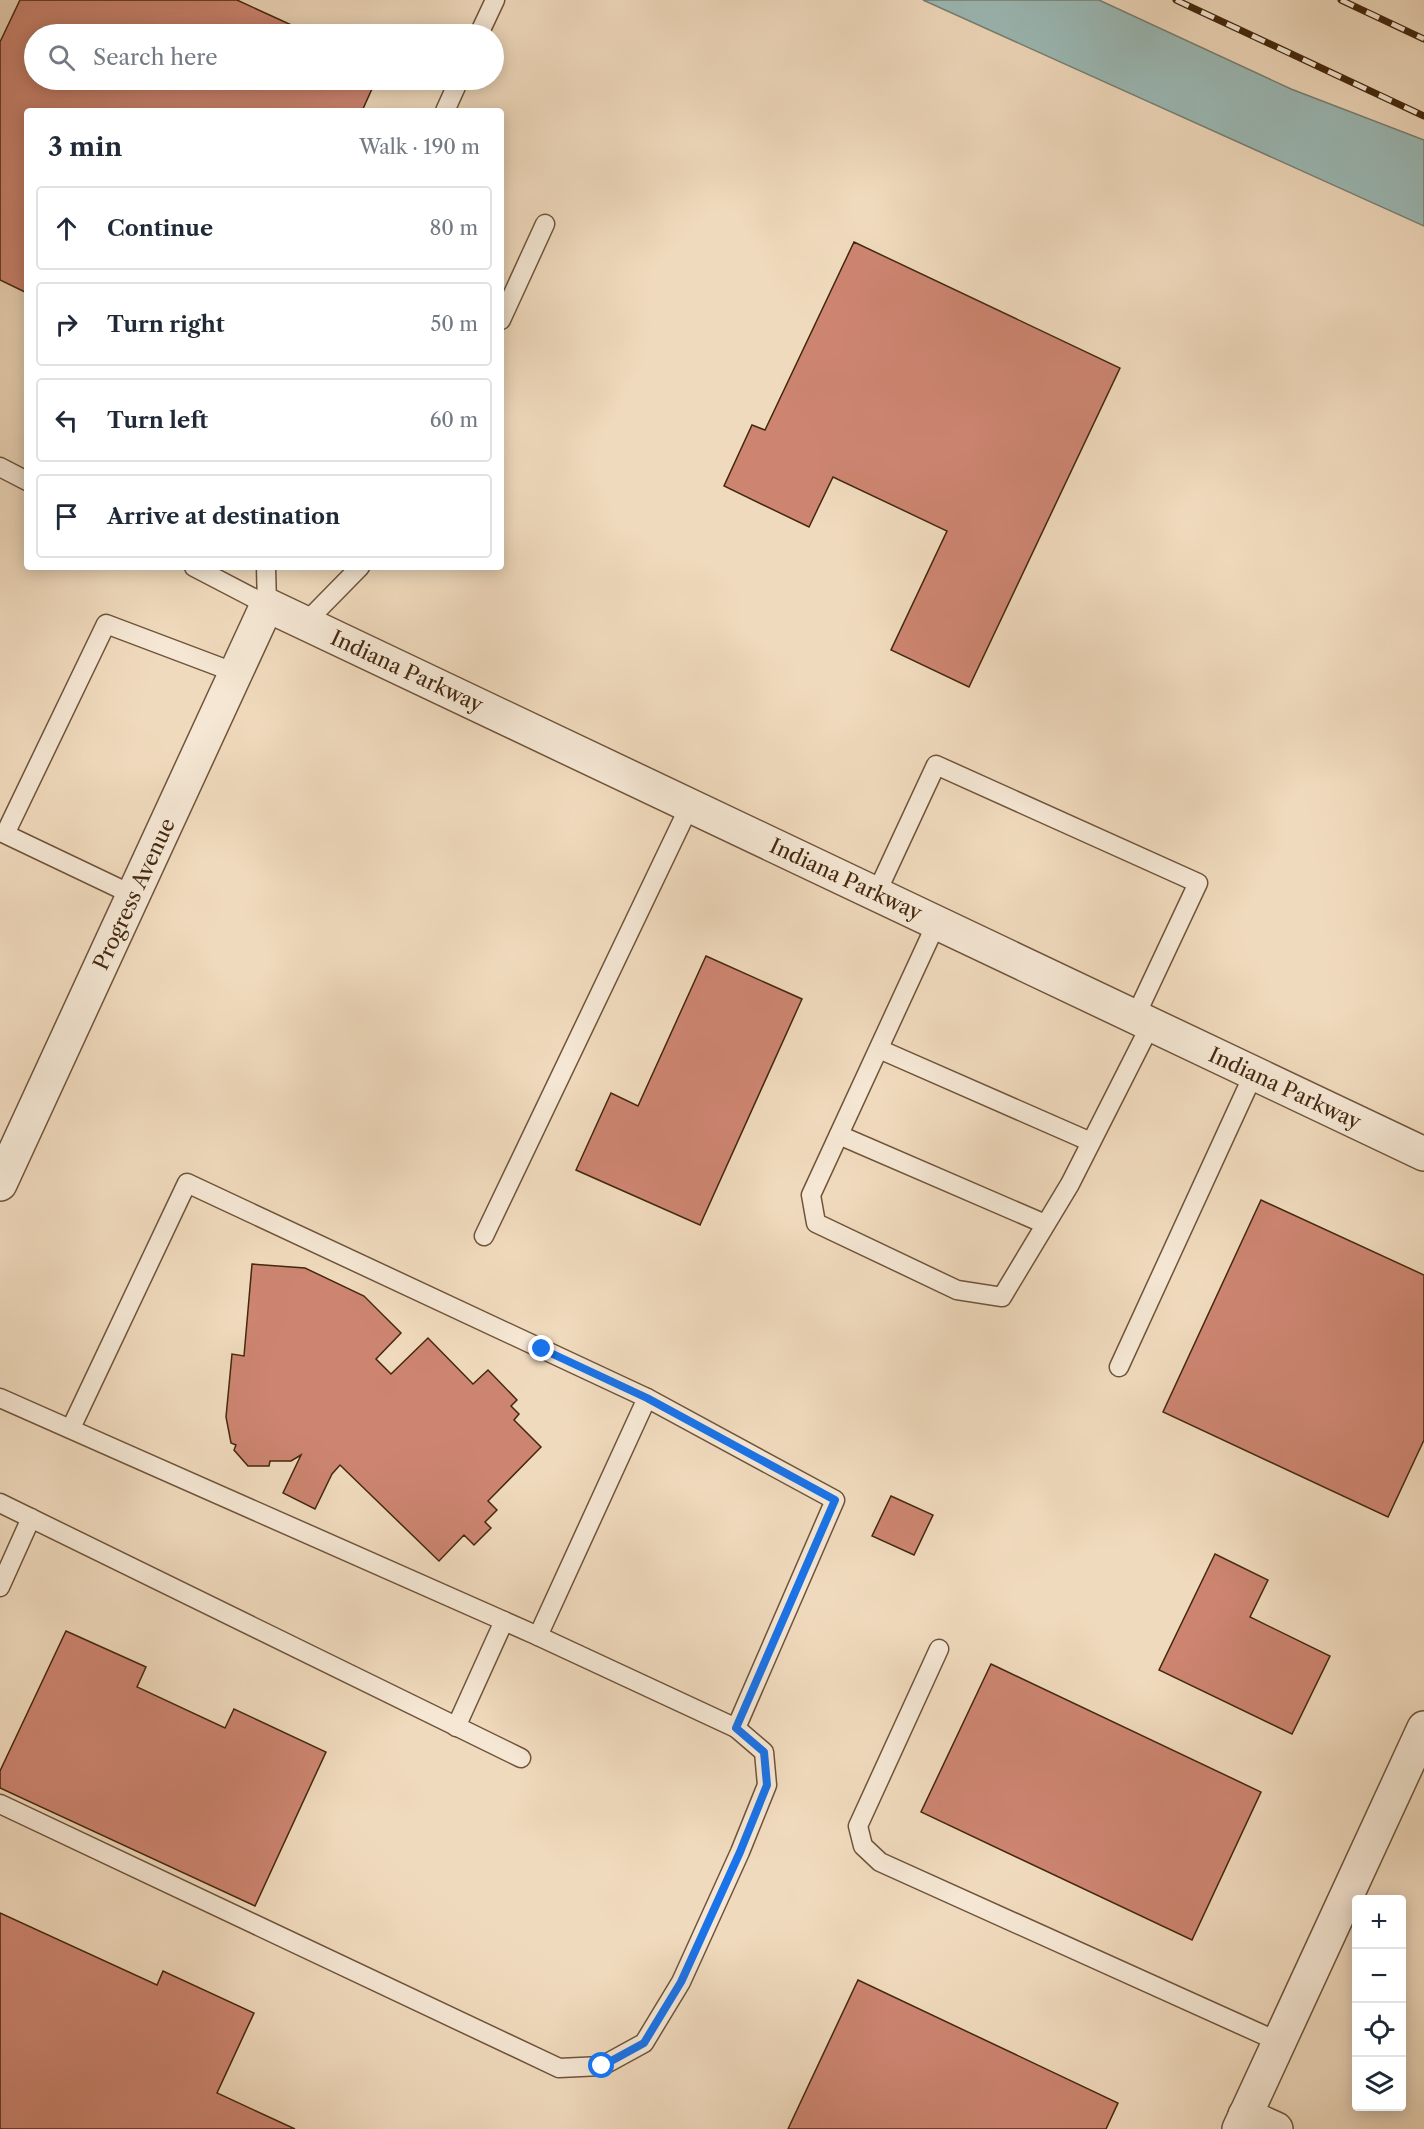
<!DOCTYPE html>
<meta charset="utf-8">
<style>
body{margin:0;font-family:"Libre Caslon Text",serif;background:#f6f6f7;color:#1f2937}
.controls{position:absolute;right:18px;bottom:18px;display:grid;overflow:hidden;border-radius:6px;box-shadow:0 3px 15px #0003}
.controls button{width:54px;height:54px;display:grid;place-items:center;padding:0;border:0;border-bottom:2px solid #e0e1e3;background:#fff;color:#1f2937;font:30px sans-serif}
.stop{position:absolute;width:18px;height:18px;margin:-14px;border:4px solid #1a73e8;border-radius:50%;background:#fff}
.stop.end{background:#1a73e8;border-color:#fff;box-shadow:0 2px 6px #0008}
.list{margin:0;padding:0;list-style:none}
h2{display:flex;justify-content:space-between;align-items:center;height:78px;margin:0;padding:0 24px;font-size:26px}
h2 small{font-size:20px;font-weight:400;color:#747a83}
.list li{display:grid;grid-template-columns:39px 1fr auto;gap:18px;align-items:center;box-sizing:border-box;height:84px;margin:0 12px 12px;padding:0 12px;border:2px solid #e0e1e3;border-radius:6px}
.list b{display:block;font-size:22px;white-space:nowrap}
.list em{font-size:20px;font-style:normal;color:#747a83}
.icon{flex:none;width:33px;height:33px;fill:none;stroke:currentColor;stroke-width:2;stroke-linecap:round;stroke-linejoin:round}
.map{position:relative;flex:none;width:1424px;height:2129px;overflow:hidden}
.search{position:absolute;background:#fff;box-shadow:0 3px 15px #0003;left:24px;top:24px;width:480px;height:66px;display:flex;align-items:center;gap:15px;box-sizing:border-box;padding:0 21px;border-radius:33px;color:#747a83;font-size:22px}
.panel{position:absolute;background:#fff;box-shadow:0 3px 15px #0003;left:24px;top:108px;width:480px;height:462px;border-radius:6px}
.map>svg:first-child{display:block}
.water{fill:#9bbab7;stroke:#788073;stroke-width:1.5}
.building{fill:#cd8571;stroke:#44280e;stroke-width:1.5}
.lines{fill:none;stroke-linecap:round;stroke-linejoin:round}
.lane-casing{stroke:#6f543a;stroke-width:21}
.street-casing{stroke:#6f543a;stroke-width:36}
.lane{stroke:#f5e7d4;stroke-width:18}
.street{stroke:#f5e7d4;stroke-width:33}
.rail-casing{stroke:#44280e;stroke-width:7}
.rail{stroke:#f5e7d4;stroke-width:4.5;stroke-dasharray:14;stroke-linecap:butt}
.route{stroke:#1a73e8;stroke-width:8}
.labels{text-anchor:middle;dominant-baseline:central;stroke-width:4.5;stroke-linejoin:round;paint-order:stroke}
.street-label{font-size:21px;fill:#44280e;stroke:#f5e7d4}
</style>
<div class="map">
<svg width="1424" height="2129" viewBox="0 0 1424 2129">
<rect width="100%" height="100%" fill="#f0dabd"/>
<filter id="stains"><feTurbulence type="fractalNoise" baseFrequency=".00333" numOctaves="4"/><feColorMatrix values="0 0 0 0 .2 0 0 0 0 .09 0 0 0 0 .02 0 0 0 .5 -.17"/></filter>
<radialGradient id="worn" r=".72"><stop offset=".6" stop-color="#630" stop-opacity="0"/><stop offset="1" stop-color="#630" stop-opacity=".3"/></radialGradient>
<polygon class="water" points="923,0 1099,0 1291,89 1424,140 1424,226"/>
<g class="building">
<polygon points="20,0 237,0 311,34 34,34 34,80 376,80 362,111 27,111 27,293 0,280 0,42"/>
<polygon points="854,242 1120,368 969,687 891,650 947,531 833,477 809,527 724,486 752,425 765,430"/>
<polygon points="706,956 802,999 700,1225 576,1170 611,1093 638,1106"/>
<polygon points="1261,1200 1424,1275 1424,1440 1388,1517 1163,1412"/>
<polygon points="252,1264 305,1268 364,1296 401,1333 376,1359 391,1374 428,1338 473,1384 488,1370 517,1400 511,1406 519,1414 514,1420 541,1447 488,1501 497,1510 485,1522 491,1528 474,1545 464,1535 439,1561 340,1465 332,1474 315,1509 283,1493 301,1455 291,1461 270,1461 269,1466 248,1466 234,1450 236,1445 231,1443 226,1417 232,1354 244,1356"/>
<polygon points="891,1496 933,1515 914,1555 872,1536"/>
<polygon points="1215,1554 1268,1580 1250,1617 1330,1656 1292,1734 1159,1670"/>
<polygon points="66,1631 146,1667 137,1687 225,1728 234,1709 326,1752 255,1906 0,1788 0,1771"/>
<polygon points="991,1664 1261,1792 1192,1940 921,1812"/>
<polygon points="0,1913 157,1985 163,1971 254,2013 217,2093 295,2129 0,2129"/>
<polygon points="858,1980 1118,2103 1106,2129 788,2129"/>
</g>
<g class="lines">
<g class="lane-casing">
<g id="lane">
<polyline points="479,34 495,0"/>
<polyline points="445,111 459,80"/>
<polyline points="501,320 545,224"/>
<polyline points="0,467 27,481"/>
<polyline points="194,567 267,605 266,567"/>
<polyline points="305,623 360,567"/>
<polyline points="876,894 936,765 1198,883 1135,1017"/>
<polyline points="133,895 5,834 106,624 236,673"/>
<polyline points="937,922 811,1195 816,1223 957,1290 1002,1297 1070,1184 1151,1024"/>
<polyline points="879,1049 1091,1142"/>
<polyline points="839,1135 1045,1224"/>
<polyline points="484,1236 690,805"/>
<polyline points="1119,1367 1254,1073"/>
<polyline points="0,1398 538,1636 647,1398 187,1183 71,1428"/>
<polyline points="0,1503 521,1758"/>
<polyline points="0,1587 31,1518"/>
<polyline points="538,1636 736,1728 835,1500 647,1398"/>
<polyline points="939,1649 858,1826 863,1846 880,1862 1279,2042"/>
<polyline points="456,1727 504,1621"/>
<polyline points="0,1804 559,2068 602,2066 644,2043 681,1982 740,1852 767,1785 764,1752 736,1728"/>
</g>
</g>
<g class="street-casing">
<g id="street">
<polyline points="0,1184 267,605 1424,1154"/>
<polyline points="1245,2115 1276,2129"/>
<polyline points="1239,2129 1424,1728"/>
</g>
</g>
<use href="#lane" class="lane"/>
<use href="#street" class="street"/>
<g class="rail-casing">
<g id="rail">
<polyline points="1176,0 1424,116"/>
<polyline points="1341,0 1424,39"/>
</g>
</g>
<use href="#rail" class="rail"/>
</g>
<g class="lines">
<polyline class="route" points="542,1349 647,1398 835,1500 736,1728 764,1752 767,1785 740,1852 681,1982 644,2043 602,2066"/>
</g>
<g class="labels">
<g class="street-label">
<text transform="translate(407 671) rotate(25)">Indiana Parkway</text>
<text transform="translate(846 879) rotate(25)">Indiana Parkway</text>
<text transform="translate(134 894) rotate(-65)">Progress Avenue</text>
<text transform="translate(1285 1088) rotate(25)">Indiana Parkway</text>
</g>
</g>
<rect width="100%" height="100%" filter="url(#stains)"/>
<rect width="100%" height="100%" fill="url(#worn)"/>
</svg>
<div class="controls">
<button>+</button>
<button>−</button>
<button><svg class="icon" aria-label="locate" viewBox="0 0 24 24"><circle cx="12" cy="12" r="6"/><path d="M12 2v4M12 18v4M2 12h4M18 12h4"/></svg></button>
<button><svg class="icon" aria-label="layers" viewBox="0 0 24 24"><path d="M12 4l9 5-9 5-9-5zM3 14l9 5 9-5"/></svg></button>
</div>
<div class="stop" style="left:602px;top:2066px"></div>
<div class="stop end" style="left:542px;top:1349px"></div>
<div class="search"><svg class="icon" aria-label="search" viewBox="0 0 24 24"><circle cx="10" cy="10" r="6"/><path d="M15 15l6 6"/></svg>Search here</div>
<section class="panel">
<h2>3 min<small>Walk · 190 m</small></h2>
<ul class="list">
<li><svg class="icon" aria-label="ahead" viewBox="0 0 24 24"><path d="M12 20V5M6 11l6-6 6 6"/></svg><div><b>Continue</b></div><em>80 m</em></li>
<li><svg class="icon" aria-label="right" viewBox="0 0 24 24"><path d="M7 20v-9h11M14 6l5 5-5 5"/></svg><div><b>Turn right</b></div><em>50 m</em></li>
<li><svg class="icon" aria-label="left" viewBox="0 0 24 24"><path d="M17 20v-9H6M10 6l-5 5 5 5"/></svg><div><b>Turn left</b></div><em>60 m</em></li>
<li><svg class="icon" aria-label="arrive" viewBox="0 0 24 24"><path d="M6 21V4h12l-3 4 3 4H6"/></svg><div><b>Arrive at destination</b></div></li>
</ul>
</section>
</div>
